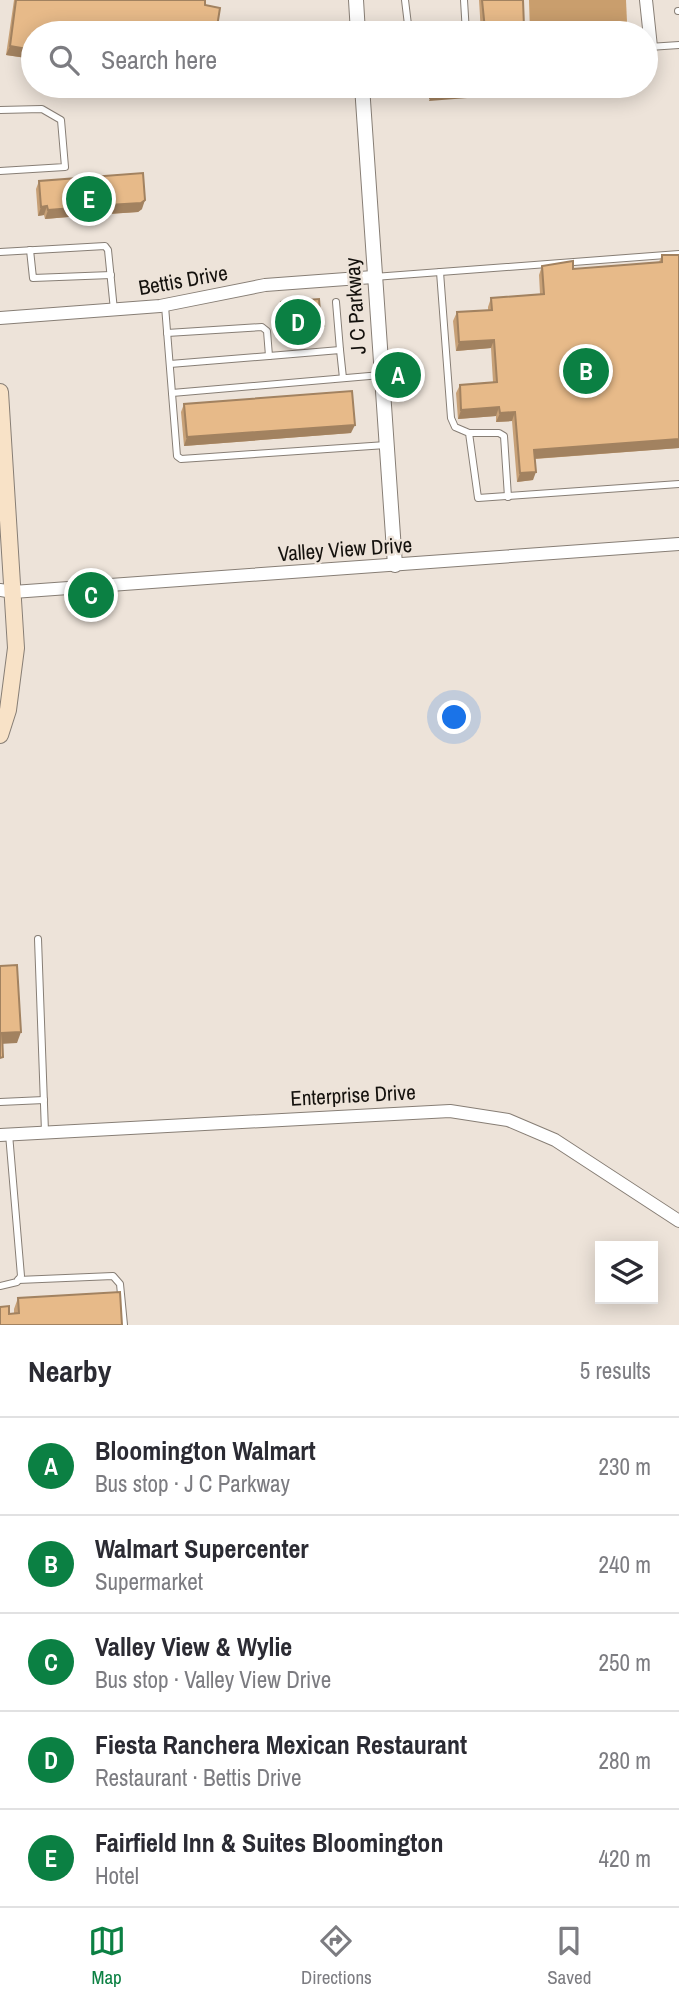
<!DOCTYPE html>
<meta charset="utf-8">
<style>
body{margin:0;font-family:"Archivo Narrow",sans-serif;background:#f7f7f7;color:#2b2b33}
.controls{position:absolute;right:21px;bottom:21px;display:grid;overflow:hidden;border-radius:0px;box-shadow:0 4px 18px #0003}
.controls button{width:63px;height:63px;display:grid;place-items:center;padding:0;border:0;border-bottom:2px solid #e1e1e2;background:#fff;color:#2b2b33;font:35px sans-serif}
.you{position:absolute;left:455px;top:718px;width:24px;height:24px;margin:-18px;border:5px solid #fff;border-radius:50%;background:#1a73e8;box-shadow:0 0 0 10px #1a73e833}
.badge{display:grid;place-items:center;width:46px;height:46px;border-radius:50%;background:#0b8043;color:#fff;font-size:23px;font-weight:700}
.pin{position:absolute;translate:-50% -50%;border:4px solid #fff;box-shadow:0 2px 7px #0006}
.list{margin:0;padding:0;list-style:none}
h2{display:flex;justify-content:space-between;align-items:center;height:91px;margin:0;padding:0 28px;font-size:30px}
h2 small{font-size:23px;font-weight:400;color:#7c7c81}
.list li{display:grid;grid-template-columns:46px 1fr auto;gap:21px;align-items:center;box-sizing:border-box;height:98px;padding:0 28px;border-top:2px solid #e1e1e2}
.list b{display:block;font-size:26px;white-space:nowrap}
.list p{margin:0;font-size:23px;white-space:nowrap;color:#7c7c81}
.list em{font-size:23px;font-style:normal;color:#7c7c81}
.icon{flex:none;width:38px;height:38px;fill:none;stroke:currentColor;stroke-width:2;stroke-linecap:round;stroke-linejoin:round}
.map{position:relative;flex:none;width:679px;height:1325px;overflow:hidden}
.search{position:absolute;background:#fff;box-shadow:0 4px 18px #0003;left:21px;right:21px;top:21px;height:77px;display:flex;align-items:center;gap:18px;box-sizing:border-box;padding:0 24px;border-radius:38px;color:#7c7c81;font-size:26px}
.sheet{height:581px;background:#fff}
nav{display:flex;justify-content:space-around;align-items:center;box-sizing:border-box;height:98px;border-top:2px solid #e1e1e2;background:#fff;font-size:19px;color:#7c7c81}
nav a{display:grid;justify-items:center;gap:4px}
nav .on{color:#0b8043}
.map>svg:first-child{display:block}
.water{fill:#c99e6d}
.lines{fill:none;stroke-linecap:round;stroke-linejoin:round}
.service-casing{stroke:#877e75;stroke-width:8}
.minor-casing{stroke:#877e75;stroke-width:14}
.tertiary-casing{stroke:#877e75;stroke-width:16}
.secondary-casing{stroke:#877e75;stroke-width:18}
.service{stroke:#fff;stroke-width:6}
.minor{stroke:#fff;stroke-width:12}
.tertiary{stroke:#fff;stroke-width:14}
.secondary{stroke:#f8e2c7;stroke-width:16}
.wall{fill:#c7a076}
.shaded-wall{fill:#a28260}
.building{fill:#e7ba89;stroke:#a28260;stroke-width:2}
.labels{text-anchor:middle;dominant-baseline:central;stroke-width:5;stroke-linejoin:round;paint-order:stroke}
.street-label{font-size:21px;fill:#14110d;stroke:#ede3d9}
</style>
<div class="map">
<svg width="679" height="1325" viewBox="0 0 679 1325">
<rect width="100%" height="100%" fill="#ede3d9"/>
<polygon class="water" points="529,0 626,0 627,22 619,31 530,33"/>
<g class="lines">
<g class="service-casing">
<g id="service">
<polyline points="405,0 409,33"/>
<polyline points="464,0 466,33"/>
<polyline points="678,11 679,11"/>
<polyline points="649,47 679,45"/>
<polyline points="0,110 42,109 61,120 65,167 0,171"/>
<polyline points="30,250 33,278 111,275"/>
<polyline points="0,252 105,246 108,250 114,310"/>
<polyline points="440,272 451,418 455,427 469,433 478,498 679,484"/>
<polyline points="374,277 679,254"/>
<polyline points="336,302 340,350"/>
<polyline points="165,306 177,456 181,459 386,445"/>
<polyline points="167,333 262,327 267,331 269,356 340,350 343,378"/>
<polyline points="170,364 269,356"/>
<polyline points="172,393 381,375"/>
<polyline points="469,433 499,433 504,436 508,497"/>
<polyline points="38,939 45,1132"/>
<polyline points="0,1102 44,1100"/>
<polyline points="18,1280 113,1276 120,1284 124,1325"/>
<polyline points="0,1286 17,1282 21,1276 9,1134"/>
</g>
</g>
<g class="minor-casing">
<g id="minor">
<polyline points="646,0 651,47"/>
<polyline points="0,318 160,306 265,285 373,277"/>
<polyline points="0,590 13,592 679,544"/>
<polyline points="0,1135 450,1111 508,1120 555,1140 679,1221"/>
</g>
</g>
<g class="tertiary-casing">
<g id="tertiary">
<polyline points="356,0 358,33"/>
<polyline points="362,86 395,565"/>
</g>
</g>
<g class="secondary-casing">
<polyline id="secondary" points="0,392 16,648 8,710 0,735"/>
</g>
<use href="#service" class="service"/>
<use href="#minor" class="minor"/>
<use href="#tertiary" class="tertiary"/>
<use href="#secondary" class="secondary"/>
</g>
<g class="wall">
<polygon points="14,0 205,0 205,5 33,33 33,59 6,55"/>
<polygon points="479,0 523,0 524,27 522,33 481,33"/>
<polygon points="39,181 142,209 138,212 108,214 106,219 81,221 80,216 45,219 44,215 38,216 36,189"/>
<polygon points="662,255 679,448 535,459 533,480 517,482 512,421 496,422 496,416 458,419 456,393 460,385 493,382 491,348 456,351 453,321 457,312 488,310 488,307 491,298 540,294 539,275 542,266 573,269 659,262"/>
<polygon points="319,299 321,335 316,341 312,337 280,340 278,311 281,302"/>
<polygon points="184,404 351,433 184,446 181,412"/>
<polygon points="18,1298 122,1325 9,1314 14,1313 14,1309"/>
</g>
<g class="shaded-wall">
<polygon points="524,27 522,33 483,33 485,29"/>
<polygon points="10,46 33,50 33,59 6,55"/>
<polygon points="482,94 480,97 429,101 430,98"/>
<polygon points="145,200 142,209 138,212 108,214 106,219 81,221 84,212 109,205"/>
<polygon points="47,206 44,215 38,216 41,207"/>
<polygon points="84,207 80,216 45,219 48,210"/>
<polygon points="324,326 321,335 316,341 319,332"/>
<polygon points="315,329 312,337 280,340 283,331"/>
<polygon points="494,340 491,348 456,351 459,342"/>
<polygon points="499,407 496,416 458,419 461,410"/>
<polygon points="515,412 512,421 496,422 500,413"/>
<polygon points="355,425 351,433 184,446 187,437"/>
<polygon points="679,439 679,448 531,459 534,450"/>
<polygon points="536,472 533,480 517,482 520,473"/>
<polygon points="21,1032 17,1043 0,1044 2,1033"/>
</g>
<g class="building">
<polygon points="16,0 205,0 205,5 220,8 216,33 33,33 33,50 10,46"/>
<polygon points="482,0 523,0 524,27 485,29"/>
<polygon points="447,86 481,86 482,94 430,98 429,87"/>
<polygon points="143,173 145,200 141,203 109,205 109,210 84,212 84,207 48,210 47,206 41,207 39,181"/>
<polygon points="662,255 679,255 679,439 534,450 536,472 520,473 515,412 500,413 499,407 461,410 460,385 497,382 494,340 459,342 457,312 492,310 491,298 544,294 542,266 573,261 573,269 662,262"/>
<polygon points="319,299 321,323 324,326 319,332 315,329 283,331 281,302"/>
<polygon points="352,391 355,425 187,437 184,404"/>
<polygon points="17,965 21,1032 2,1033 3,1057 0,1058 0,966"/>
<polygon points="120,1292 122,1325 0,1325 0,1307 9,1306 9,1314 19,1313 18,1298"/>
</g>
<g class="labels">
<g class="street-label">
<text transform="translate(183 280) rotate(-10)">Bettis Drive</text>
<text transform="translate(355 306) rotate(-94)">J C Parkway</text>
<text transform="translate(345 549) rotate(-4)">Valley View Drive</text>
<text transform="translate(353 1095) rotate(-3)">Enterprise Drive</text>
</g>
</g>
</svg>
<div class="controls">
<button><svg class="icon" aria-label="layers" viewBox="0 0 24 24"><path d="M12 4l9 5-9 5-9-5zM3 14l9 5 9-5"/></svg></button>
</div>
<div class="you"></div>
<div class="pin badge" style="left:398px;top:375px">A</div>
<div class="pin badge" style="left:586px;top:371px">B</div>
<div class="pin badge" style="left:91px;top:595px">C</div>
<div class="pin badge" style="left:298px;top:322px">D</div>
<div class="pin badge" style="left:89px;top:199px">E</div>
<div class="search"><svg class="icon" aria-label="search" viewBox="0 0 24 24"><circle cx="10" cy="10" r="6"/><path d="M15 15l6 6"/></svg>Search here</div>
</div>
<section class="sheet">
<h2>Nearby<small>5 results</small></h2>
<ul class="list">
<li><span class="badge">A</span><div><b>Bloomington Walmart</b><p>Bus stop · J C Parkway</p></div><em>230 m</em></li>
<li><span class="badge">B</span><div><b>Walmart Supercenter</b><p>Supermarket</p></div><em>240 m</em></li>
<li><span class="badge">C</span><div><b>Valley View &amp; Wylie</b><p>Bus stop · Valley View Drive</p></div><em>250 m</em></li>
<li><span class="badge">D</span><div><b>Fiesta Ranchera Mexican Restaurant</b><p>Restaurant · Bettis Drive</p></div><em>280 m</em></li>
<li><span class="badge">E</span><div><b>Fairfield Inn &amp; Suites Bloomington</b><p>Hotel</p></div><em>420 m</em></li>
</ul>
</section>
<nav>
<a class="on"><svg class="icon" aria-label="map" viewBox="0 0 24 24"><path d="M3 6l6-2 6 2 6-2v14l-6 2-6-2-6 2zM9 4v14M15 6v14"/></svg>Map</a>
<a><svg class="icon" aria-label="directions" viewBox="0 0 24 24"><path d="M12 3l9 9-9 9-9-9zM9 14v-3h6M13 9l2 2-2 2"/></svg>Directions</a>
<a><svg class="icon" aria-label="saved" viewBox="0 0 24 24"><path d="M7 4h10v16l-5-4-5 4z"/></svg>Saved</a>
</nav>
